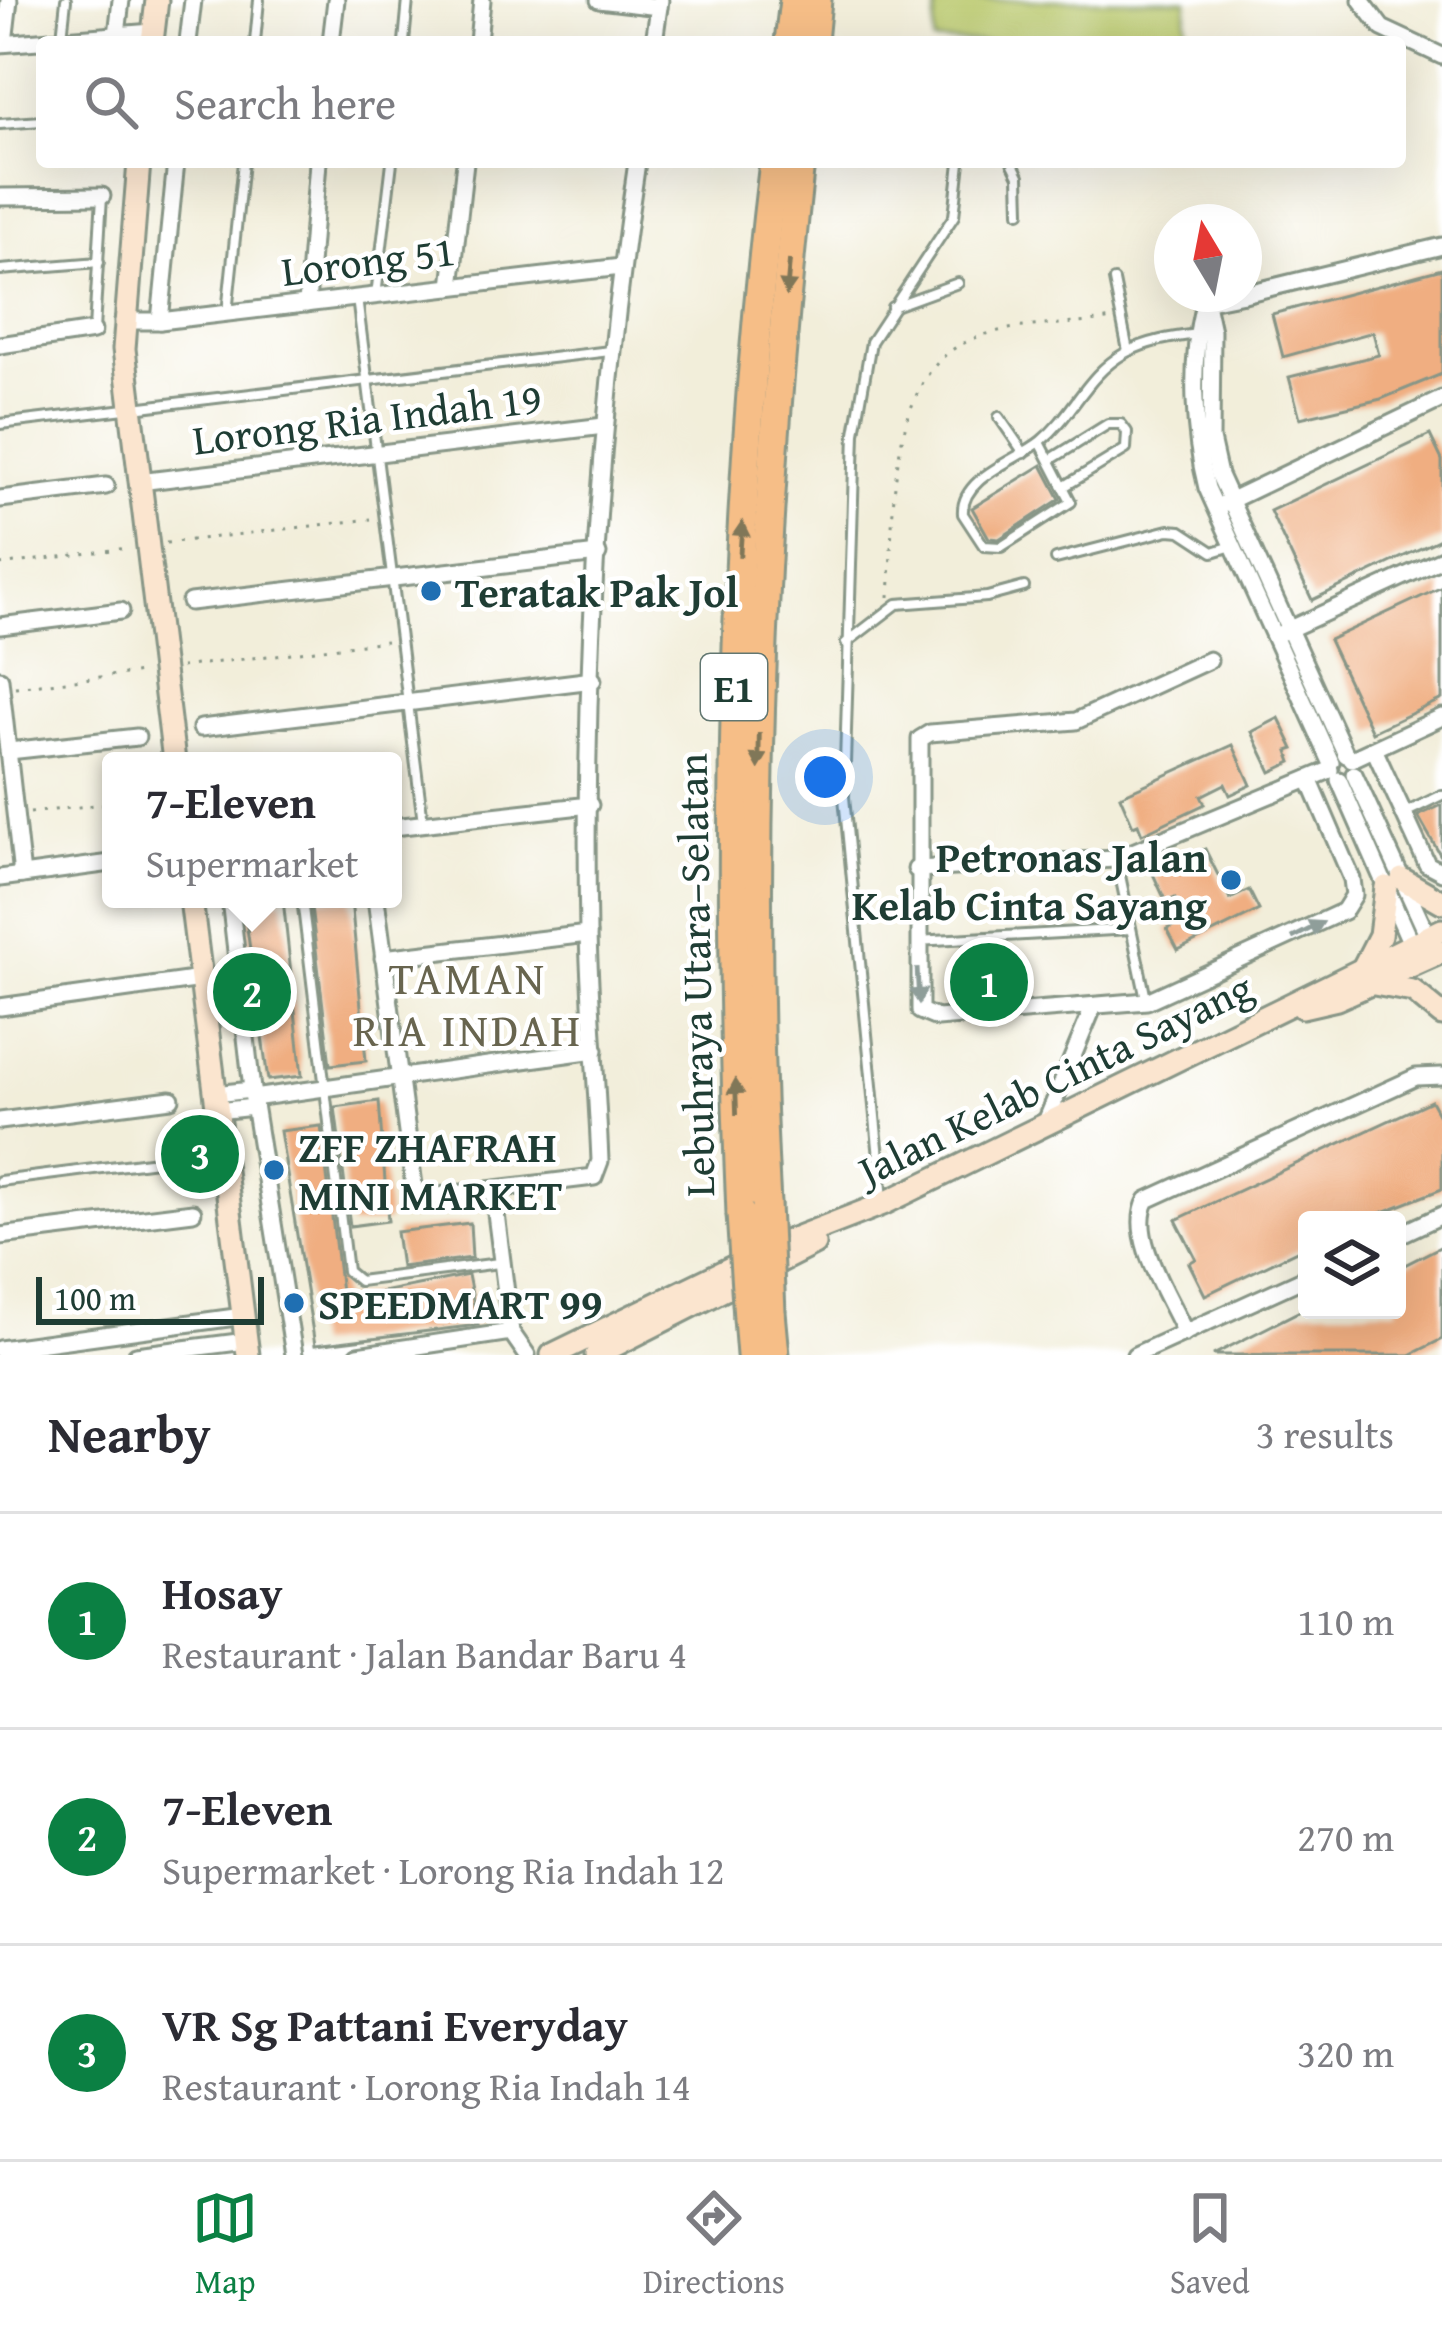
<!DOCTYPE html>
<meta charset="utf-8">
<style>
body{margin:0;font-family:"Gentium Book Plus",serif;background:#f2f2f3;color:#2b2b33}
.controls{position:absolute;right:36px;bottom:36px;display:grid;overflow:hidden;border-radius:12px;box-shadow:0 12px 48px #0002}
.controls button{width:108px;height:108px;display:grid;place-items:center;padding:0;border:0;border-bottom:3px solid #e1e1e2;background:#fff;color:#2b2b33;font:60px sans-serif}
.compass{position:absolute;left:1154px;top:204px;width:108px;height:108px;border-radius:50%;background:#fff;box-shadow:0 12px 48px #0002;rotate:350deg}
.scale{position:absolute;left:36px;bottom:30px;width:228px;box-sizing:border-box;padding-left:12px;border:6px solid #1f3d34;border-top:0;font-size:33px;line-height:42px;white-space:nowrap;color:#1f3d34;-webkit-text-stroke:9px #fff;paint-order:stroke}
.you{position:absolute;left:825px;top:777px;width:42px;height:42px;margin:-30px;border:9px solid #fff;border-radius:50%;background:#1a73e8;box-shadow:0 0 0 18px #1a73e833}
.badge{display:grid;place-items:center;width:78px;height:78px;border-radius:50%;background:#0b8043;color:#fff;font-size:39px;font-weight:700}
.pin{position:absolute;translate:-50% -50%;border:6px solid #fff;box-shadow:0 3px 12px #0006}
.popup{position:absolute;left:102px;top:752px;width:300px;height:156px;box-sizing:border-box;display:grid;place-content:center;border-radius:12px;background:#fff;filter:drop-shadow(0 3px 9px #0005);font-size:39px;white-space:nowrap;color:#7c7c81}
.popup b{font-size:45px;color:#2b2b33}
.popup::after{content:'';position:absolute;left:50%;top:100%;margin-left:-24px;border:24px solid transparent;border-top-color:#fff}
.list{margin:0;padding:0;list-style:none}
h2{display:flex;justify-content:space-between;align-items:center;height:156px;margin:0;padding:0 48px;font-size:51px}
h2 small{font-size:39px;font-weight:400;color:#7c7c81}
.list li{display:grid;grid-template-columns:78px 1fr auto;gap:36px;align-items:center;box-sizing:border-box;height:216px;padding:0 48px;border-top:3px solid #e1e1e2}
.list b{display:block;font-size:45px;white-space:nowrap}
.list p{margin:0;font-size:39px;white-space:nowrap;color:#7c7c81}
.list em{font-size:39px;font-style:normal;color:#7c7c81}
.icon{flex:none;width:66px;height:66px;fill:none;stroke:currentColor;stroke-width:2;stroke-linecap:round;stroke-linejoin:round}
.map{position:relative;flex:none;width:1442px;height:1355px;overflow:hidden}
.search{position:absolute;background:#fff;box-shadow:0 12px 48px #0002;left:36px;right:36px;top:36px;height:132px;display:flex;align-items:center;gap:30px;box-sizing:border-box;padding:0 42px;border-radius:12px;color:#7c7c81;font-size:45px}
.sheet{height:804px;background:#fff}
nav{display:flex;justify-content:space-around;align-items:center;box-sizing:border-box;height:168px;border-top:3px solid #e1e1e2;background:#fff;font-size:33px;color:#7c7c81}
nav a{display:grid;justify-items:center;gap:6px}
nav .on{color:#0b8043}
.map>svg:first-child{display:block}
.green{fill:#b8c769;stroke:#6c824e;stroke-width:3}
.building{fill:#f0ae81}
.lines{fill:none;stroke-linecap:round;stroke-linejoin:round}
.lane-casing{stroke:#889687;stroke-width:14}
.street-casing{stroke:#889687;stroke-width:21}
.secondary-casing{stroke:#889687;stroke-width:27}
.highway-casing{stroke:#889687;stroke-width:33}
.path{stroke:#889687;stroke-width:3;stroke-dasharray:3 9;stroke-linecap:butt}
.lane{stroke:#fff;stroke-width:8}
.street{stroke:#fff;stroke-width:15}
.secondary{stroke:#fbe5cf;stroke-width:21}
.highway{stroke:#f6be87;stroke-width:27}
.highway-bridge-casing{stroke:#889687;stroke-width:33;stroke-linecap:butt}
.highway-bridge{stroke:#f6be87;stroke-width:27}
.oneway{fill:#807759}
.oneway2{fill:#8f9e9a}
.poi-dot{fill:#1f6fb2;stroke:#fff;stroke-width:4.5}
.labels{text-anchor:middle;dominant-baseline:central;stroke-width:9;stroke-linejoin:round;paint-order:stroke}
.shield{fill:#fff;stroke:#627771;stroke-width:3}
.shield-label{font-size:39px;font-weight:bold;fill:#1f3d34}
.street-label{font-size:42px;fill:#1f3d34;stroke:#fff}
.poi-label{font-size:42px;font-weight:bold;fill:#1f3d34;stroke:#fff;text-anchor:start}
.neighbourhood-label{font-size:45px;letter-spacing:3px;fill:#68654f;stroke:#fff}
</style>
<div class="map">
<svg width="1442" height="1355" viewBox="0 0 1442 1355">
<rect width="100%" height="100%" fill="#fff"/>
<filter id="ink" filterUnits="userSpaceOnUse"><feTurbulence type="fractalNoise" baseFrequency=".00833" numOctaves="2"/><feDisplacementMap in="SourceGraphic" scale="24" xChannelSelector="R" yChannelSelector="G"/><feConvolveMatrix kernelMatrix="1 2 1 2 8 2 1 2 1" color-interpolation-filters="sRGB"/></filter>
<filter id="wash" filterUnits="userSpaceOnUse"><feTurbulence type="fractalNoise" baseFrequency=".004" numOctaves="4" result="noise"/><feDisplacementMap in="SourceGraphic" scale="48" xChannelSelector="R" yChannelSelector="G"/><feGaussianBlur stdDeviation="2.7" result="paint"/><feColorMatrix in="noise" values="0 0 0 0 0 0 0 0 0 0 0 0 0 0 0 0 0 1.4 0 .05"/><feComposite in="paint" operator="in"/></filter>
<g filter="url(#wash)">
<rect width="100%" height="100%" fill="#f2eeda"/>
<polygon class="green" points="936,0 1187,0 1186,35 1117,42 934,42"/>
<g id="blocks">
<g class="building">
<polygon points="1442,269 1442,374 1381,399 1300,418 1289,377 1379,355 1373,332 1283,357 1272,314"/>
<polygon points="1430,435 1442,460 1442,538 1312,600 1270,511"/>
<polygon points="1042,465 1060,499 999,539 989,538 972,508"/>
<polygon points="1442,587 1442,699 1372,732 1329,640"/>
<polygon points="1279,718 1294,749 1288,751 1292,762 1271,772 1252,732"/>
<polygon points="1233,745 1251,785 1230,795 1225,784 1201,796 1205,804 1142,834 1138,824 1133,826 1120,796"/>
<polygon points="1442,805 1442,858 1418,816"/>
<polygon points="1205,849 1230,899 1249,890 1259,910 1178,950 1167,929 1186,920 1175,898 1166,902 1153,874"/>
<polygon points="243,899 283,899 302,1076 268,1080"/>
<polygon points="310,899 351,899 366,1061 330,1065"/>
<polygon points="379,1101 388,1221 350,1226 335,1107"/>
<polygon points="1431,1101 1442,1121 1442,1189 1363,1220 1307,1220 1307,1246 1205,1295 1189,1263 1196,1259 1176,1220"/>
<polygon points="321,1126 342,1300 468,1275 478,1325 315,1345 280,1131"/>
<polygon points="470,1223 472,1258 401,1267 396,1232"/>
<polygon points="1442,1246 1442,1339 1410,1355 1213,1355 1302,1310 1397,1310 1397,1269"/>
</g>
</g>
</g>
<g filter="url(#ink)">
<use href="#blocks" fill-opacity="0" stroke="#889687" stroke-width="3"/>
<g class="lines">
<g class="lane-casing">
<g id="lane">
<polyline points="62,37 66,0"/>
<polyline points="255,42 259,0"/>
<polyline points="404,42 408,0"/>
<polyline points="0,124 42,121"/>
<polyline points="1012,162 1019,176 1020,212"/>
<polyline points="0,270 99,262"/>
<polyline points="1114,281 1128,351"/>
<polyline points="376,296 392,162"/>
<polyline points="357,298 423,822"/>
<polyline points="892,307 958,283"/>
<polyline points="227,313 243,162"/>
<polyline points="94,330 102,196"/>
<polyline points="999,417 1024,453"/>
<polyline points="0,424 610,351"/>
<path d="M1040 442 1071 502 1001 547 984 546 963 514C960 477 1018 460 1041 441 1074 414 1086 375 1125 353 1147 341 1173 337 1197 334"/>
<polyline points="1050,460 1108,424 1121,424 1127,432 1126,449 1065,486"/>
<polyline points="1056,559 1169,530 1181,531 1213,552 1232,546"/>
<polyline points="846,643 897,604 987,597 1024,587"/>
<polyline points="1405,813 1442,795"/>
<polyline points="1117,861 1146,999"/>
<polyline points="302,899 347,1271 359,1281 499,1263"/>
<polyline points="917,941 1131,929"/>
<polyline points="0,1181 219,1153"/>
<polyline points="883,1199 844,797 855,433 871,342 954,216 960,162"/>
</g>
</g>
<g class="street-casing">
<g id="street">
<polyline points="599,0 659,7"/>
<polyline points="1361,0 1382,28 1442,56"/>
<polyline points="117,35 121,0"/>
<polyline points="188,42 193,0"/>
<polyline points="331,42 336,0"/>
<polyline points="478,42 482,0"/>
<polyline points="654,42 660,0"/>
<polyline points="4,43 9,0"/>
<polyline points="0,44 153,32"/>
<polyline points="0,197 102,196"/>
<polyline points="451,287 465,162"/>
<polyline points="1204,294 1212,331 1211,439 1219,475 1346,755"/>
<polyline points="1244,294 1442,246"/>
<polyline points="1204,302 1244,294"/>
<polyline points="307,304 318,162"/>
<path d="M1203 307C1190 362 1193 434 1207 488L1331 762"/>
<polyline points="123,321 160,321 621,267"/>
<polyline points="160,321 176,162"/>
<polyline points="0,345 93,331"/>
<polyline points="139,482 604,426"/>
<polyline points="0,499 106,486"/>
<polyline points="1223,504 1442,399"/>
<polyline points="190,602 598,554"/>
<polyline points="0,626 121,611"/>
<polyline points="1283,632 1442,559"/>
<polyline points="1209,660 1076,721 930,733 920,739 920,1011 937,1018 1147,1001 1344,911 1354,895 1352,879 1309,779"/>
<polyline points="0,679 22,875"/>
<polyline points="201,728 593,680"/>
<polyline points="1374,749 1427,864 1442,872"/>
<polyline points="9,751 137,737"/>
<polyline points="1352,759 1442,717"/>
<polyline points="1354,774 1428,936"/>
<polyline points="1339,780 1411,944"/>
<polyline points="393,827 590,805"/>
<polyline points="916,869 1116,859 1330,770"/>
<polyline points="0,878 111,863"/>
<polyline points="230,899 253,1098 294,1355"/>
<path d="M376 899 415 1193 421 1198 594 1177 600 1161C597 1085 590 1009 588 934 583 676 599 416 637 162"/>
<polyline points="383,958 588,934"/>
<polyline points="0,1007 201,979"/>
<polyline points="214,1094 252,1090"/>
<polyline points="253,1098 595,1050"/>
<polyline points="217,1111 254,1107"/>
<polyline points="0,1121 171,1099"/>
<polyline points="1045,1124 1092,1010"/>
<polyline points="493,1190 511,1332 527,1355"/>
<polyline points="0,1236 193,1212"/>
<polyline points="1397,1236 1442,1215"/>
<path d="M1185 1333C1170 1298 1127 1236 1147 1200L1416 1077 1442 1076"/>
<polyline points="0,1349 243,1316"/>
<polyline points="136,1355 246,1341"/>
<polyline points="358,1355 511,1332"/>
<polyline points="1135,1355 1307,1277"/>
</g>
</g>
<g class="secondary-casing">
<g id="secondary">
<polyline points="152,42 157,0"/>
<polyline points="139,162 124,349 174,761"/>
<polyline points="1402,879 1442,902"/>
<polyline points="191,899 248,1355"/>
<polyline points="1364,966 1380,935 1386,887"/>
<polyline points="1374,984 1413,991 1442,1015"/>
<polyline points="1302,1007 1337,999 1442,952"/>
<polyline points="552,1355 780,1244 883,1204 1442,930"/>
<polyline points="596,1355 814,1244"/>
</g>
</g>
<g class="highway-casing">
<g id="highway">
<polyline points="789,42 794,0"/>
<polyline points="813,42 817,0"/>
<path d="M766 1204C746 856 762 508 800 162"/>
<path d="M741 1214C726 862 731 512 774 162"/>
<polyline points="771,1312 775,1355"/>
<polyline points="748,1318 751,1355"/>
</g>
</g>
<g class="path">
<polyline points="166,543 371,519"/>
<polyline points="0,565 127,548"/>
<path d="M889 597C894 523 885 379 966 342 1009 321 1065 327 1112 319"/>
<polyline points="181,667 386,641"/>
<polyline points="15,687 142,672"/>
<polyline points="30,813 111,803"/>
</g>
<use href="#lane" class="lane"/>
<use href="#street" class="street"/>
<use href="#secondary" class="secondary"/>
<use href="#highway" class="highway"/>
<g class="highway-bridge-casing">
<g id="highway-bridge">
<polyline points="766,1204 771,1312"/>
<polyline points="741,1214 748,1318"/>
</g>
</g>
<use href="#highway-bridge" class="highway-bridge"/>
</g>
<defs><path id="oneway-solid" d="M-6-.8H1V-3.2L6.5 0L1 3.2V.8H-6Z" transform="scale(3)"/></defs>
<g class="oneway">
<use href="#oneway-solid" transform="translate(788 278) rotate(95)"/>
<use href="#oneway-solid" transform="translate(741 539) rotate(-86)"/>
<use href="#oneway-solid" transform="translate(759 751) rotate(91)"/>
<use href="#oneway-solid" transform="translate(736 1097) rotate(-92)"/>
</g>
<g class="oneway2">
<use href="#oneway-solid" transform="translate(1308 930) rotate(-27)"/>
<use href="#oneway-solid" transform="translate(918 986) rotate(87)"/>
</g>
</g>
<g class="poi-dot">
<circle cx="431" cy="591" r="12"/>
<circle cx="1231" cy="880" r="12"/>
<circle cx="274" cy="1170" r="12"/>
<circle cx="294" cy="1303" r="12"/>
</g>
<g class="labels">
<rect class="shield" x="701" y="654" width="66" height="66" rx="9"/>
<g class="shield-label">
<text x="734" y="687">E1</text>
</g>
<g class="street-label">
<text transform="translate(368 260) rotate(-7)">Lorong 51</text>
<text transform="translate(367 418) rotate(-7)">Lorong Ria Indah 19</text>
<text transform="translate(695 975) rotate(-91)">Lebuhraya Utara–Selatan</text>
<text transform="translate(1055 1078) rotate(-26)">Jalan Kelab Cinta Sayang</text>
</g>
<g class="poi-label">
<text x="455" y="591">Teratak Pak Jol</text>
<text x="1207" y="856" text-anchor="end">Petronas Jalan<tspan x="1207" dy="48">Kelab Cinta Sayang</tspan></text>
<text x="298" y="1146">ZFF ZHAFRAH<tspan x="298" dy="48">MINI MARKET</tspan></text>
<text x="318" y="1303">SPEEDMART 99</text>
</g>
<g class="neighbourhood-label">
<text x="468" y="977">TAMAN<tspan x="468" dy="52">RIA INDAH</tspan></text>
</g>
</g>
</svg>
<div class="controls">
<button><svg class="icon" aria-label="layers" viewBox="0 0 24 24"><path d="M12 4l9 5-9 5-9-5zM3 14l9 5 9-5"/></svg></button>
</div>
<svg class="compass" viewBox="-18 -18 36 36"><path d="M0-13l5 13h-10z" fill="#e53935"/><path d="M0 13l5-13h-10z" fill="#7c7c81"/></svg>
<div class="scale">100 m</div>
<div class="you"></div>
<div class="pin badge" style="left:989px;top:982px">1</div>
<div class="pin badge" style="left:252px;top:992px">2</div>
<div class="popup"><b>7-Eleven</b>Supermarket</div>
<div class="pin badge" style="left:200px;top:1154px">3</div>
<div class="search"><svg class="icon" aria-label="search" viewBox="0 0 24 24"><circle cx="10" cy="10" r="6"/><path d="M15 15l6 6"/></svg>Search here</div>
</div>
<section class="sheet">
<h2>Nearby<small>3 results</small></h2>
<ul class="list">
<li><span class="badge">1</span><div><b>Hosay</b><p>Restaurant · Jalan Bandar Baru 4</p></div><em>110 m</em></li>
<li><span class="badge">2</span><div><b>7-Eleven</b><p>Supermarket · Lorong Ria Indah 12</p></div><em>270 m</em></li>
<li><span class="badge">3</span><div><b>VR Sg Pattani Everyday</b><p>Restaurant · Lorong Ria Indah 14</p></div><em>320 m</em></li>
</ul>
</section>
<nav>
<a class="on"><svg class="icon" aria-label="map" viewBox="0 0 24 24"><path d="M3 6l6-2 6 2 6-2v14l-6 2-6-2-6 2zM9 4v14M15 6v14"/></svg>Map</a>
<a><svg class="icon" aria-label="directions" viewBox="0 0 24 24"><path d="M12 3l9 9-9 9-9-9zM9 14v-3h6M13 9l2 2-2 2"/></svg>Directions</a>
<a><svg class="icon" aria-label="saved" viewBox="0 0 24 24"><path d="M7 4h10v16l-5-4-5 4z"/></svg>Saved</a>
</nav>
